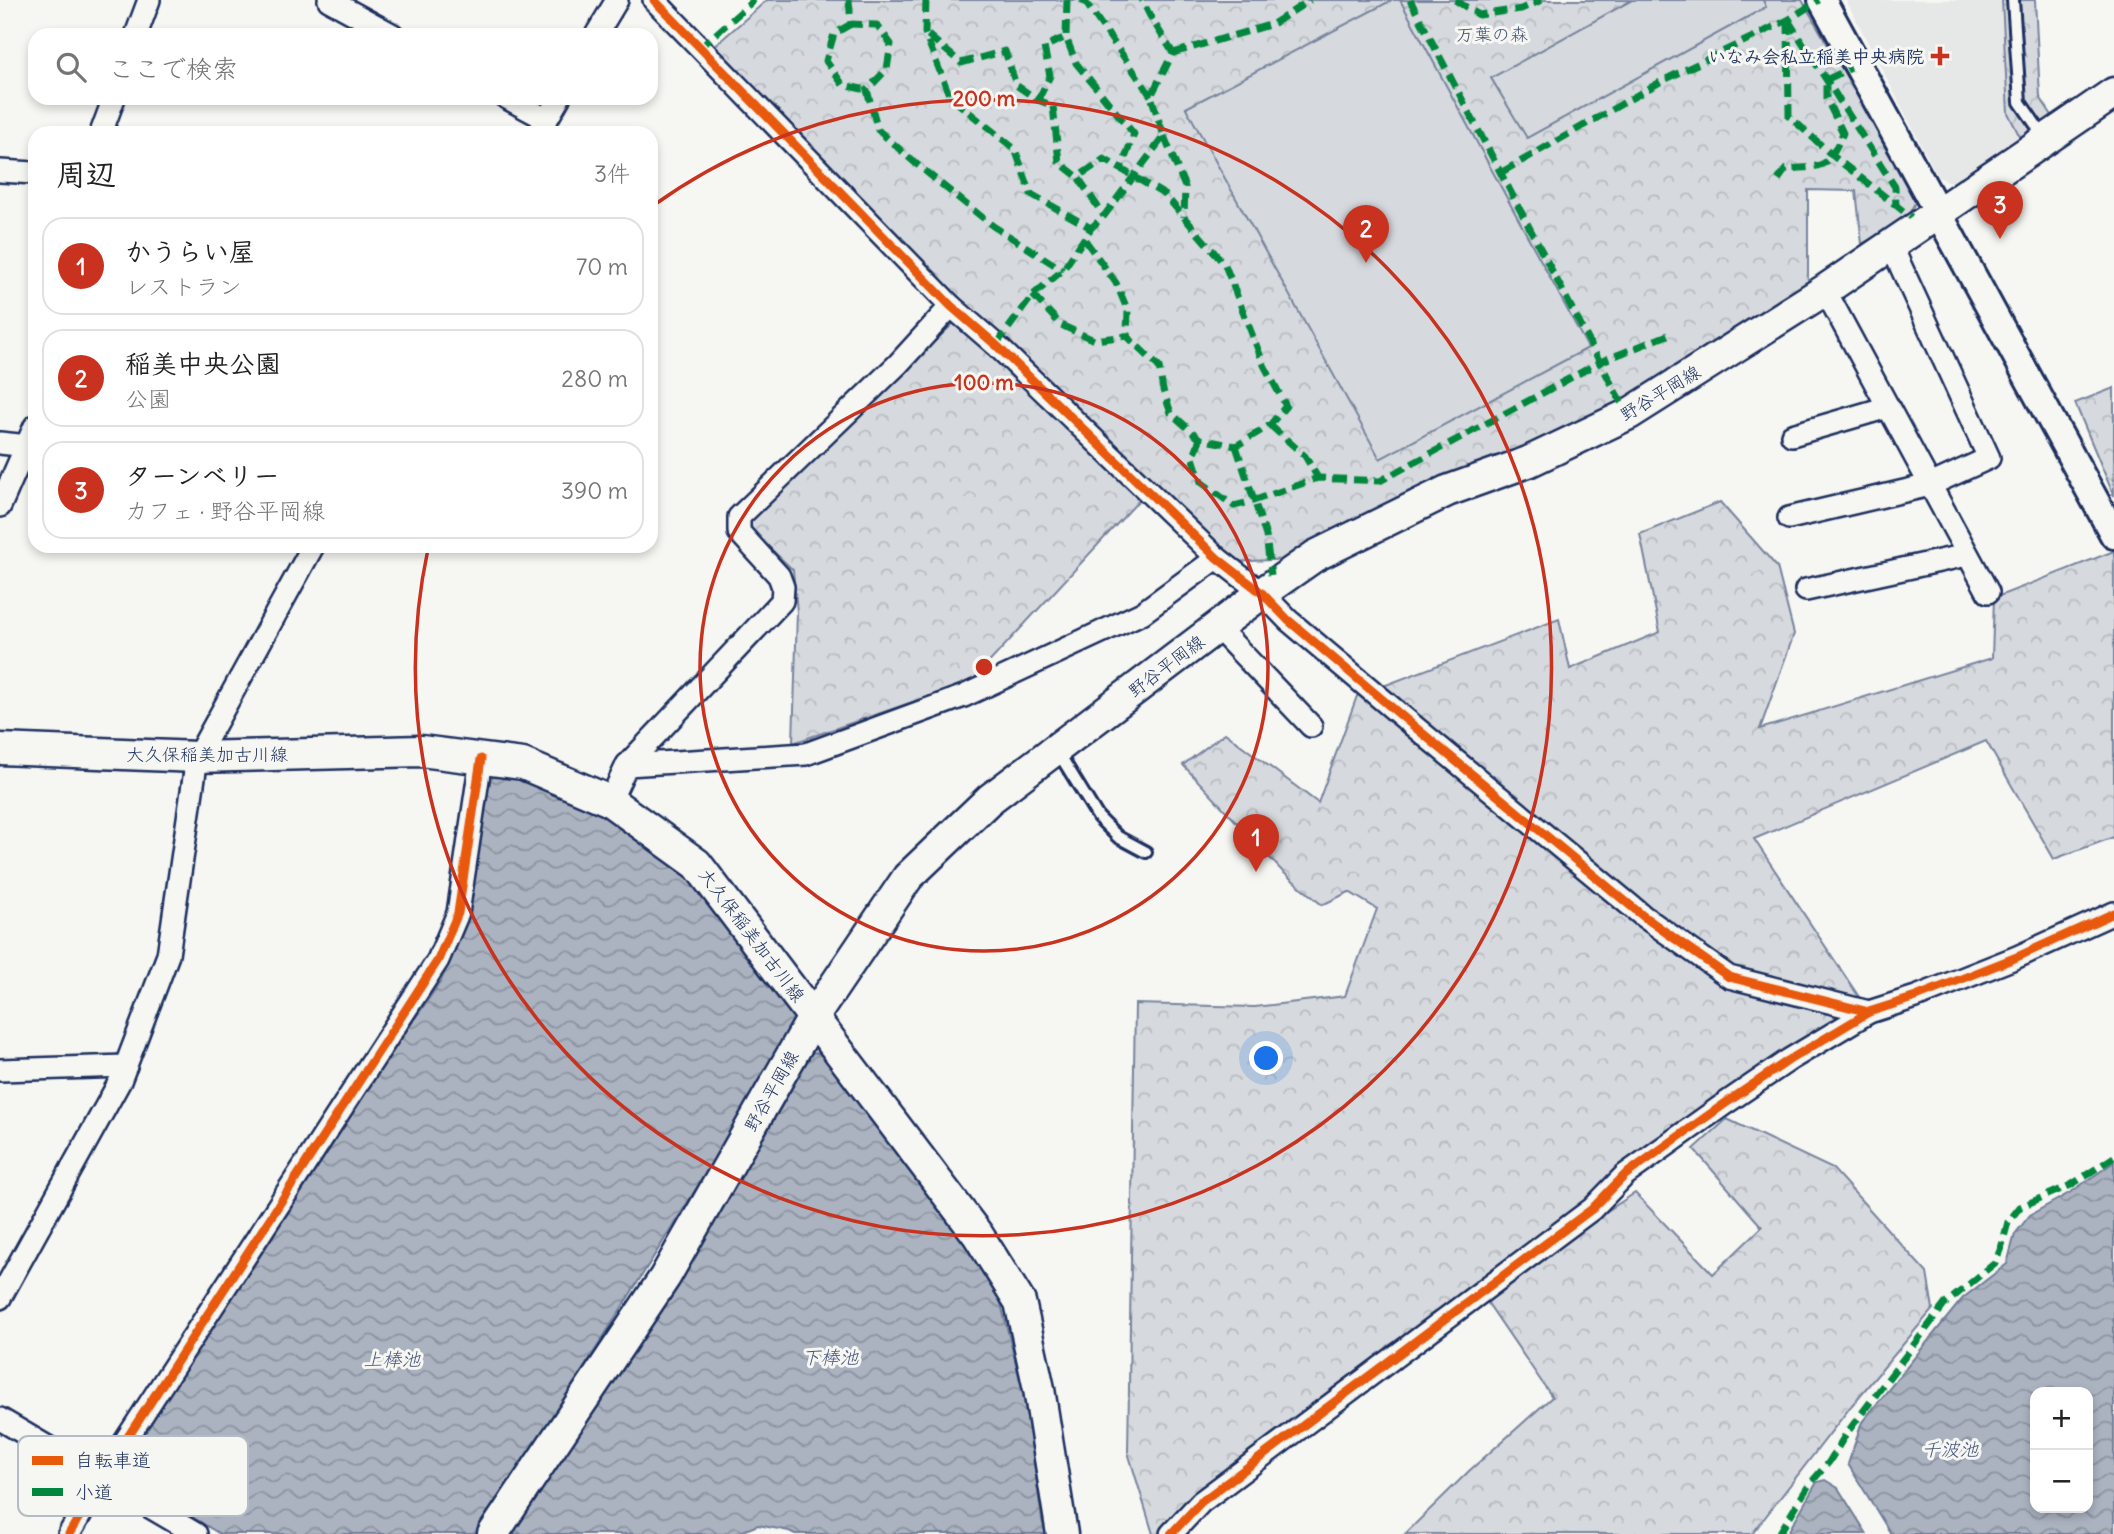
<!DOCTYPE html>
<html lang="ja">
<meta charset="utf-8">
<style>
body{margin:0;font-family:Delius,"Klee One",sans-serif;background:#f6f6f6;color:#222}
.controls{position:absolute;right:21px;bottom:21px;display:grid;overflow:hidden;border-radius:14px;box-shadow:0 4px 10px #0003}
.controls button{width:63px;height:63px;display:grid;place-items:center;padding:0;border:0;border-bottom:2px solid #e0e0e0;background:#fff;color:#222;font:35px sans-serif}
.you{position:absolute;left:1267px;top:1059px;width:24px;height:24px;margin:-18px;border:5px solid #fff;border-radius:50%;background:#1a73e8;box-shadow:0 0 0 10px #1a73e833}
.badge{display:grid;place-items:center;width:46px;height:46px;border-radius:50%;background:#c8321e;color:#fff;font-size:23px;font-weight:700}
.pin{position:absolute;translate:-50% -58px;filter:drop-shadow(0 2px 4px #0008)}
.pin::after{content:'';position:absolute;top:37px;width:24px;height:21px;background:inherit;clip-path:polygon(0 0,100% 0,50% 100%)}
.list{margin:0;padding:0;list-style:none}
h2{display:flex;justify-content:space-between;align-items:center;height:91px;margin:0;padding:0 28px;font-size:30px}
h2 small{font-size:23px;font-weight:400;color:#767676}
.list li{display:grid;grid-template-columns:46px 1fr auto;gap:21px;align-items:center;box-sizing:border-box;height:98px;margin:0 14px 14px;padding:0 14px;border:2px solid #e0e0e0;border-radius:21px}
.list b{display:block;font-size:26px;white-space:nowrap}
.list p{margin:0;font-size:23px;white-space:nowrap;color:#767676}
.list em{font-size:23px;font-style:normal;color:#767676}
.icon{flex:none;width:38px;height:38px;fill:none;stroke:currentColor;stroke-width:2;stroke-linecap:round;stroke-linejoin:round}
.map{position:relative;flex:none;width:2114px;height:1534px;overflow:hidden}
.search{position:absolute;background:#fff;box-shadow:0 4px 10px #0003;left:28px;top:28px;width:630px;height:77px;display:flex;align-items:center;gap:18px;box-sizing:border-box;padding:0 24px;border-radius:21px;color:#767676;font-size:26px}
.panel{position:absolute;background:#fff;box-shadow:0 4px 10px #0003;left:28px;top:126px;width:630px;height:427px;border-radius:21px}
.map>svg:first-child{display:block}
.built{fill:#e6e7e7}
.forest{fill:url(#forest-crowns);stroke:#78849e;stroke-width:2}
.garden{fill:#d6d9dd;stroke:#78849e;stroke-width:2}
.water{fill:url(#water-waves);stroke:#717e99;stroke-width:2;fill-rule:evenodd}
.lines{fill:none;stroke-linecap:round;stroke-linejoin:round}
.service-casing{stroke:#1b2f5e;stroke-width:16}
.minor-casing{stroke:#1b2f5e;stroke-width:26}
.tertiary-casing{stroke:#1b2f5e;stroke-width:32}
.secondary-casing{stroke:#1b2f5e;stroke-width:35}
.service{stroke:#f6f6f2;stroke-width:10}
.minor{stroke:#f6f6f2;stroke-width:21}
.tertiary{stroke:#f6f6f2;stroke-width:26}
.secondary{stroke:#f6f6f2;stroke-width:30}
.quiet{stroke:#00873e;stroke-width:7;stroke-dasharray:14 7;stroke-linecap:butt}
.cycleway-casing{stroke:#f6f6f2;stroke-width:13}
.cycleway{stroke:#e8590c;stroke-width:9}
.ring{fill:none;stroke:#c8321e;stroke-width:3.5}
.poi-dot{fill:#c8321e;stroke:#f6f6f2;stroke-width:2.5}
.labels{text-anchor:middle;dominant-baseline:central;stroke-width:6;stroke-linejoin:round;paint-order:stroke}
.park-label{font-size:18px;fill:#405177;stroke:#f6f6f2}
.poi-label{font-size:18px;font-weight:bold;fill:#1b2f5e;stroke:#f6f6f2;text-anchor:end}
.street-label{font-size:18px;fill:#1b2f5e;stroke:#f6f6f2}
.water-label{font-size:19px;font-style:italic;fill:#46567b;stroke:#f6f6f2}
.key{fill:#f6f6f2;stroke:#b4bac6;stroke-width:2}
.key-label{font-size:19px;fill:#1b2f5e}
.centre{fill:#c8321e;stroke:#f6f6f2;stroke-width:3.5}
.ring-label{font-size:21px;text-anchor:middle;font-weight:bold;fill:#c8321e;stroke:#f6f6f2;stroke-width:6;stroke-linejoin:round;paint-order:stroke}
</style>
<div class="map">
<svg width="2114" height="1534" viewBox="0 0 2114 1534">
<defs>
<pattern id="forest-crowns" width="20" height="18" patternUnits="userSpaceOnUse" patternTransform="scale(1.75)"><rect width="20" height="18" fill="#d6d9dd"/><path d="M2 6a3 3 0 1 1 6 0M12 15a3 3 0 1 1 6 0" fill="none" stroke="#b7bbc0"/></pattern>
<pattern id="water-waves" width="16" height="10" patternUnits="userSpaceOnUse" patternTransform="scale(1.75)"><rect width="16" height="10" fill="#abb2c0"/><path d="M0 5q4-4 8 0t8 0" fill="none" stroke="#8a919f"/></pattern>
</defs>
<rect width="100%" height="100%" fill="#f6f6f2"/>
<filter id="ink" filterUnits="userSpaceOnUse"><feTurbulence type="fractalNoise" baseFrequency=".0143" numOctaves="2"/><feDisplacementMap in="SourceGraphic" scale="14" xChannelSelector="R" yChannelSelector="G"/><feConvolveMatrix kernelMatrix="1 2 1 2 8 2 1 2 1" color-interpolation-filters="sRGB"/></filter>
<g filter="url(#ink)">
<polygon class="built" points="1846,0 2002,0 2008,112 2021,139 1956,184 1938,177"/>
<g class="forest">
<polygon points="767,0 1802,0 1917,199 1910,212 1911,217 1862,244 1856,191 1808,190 1808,282 1641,391 1624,408 1412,490 1350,522 1292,559 1232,562 1003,342 710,50"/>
<polygon points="2002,0 2035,0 2040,97 2053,117 2021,139 2008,113"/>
<polygon points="955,322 1142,497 971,682 793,743 797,612 793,570 744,523"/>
<polygon points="2114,388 2114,496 2075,403"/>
<polygon points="1720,502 1777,567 1794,634 1760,729 1992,658 1994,598 2114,551 2114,837 2054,859 1986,741 1754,839 1869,1012 1695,1125 1175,1534 1153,1534 1128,1452 1135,1004 1255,1007 1345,996 1377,909 1349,892 1322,905 1283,872 1183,765 1225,733 1318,803 1357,696 1559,619 1570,669 1660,632 1640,534"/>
<polygon points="1727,1119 1833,1169 1927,1273 1933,1309 1852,1405 1752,1534 1405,1534 1469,1471 1552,1397 1481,1293 1635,1193 1713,1274 1762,1227 1694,1149"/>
</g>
<g class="garden">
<polygon points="1392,0 1400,0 1588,348 1380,459 1186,108"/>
<polygon points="1632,0 1763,0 1766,7 1527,138 1491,78"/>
</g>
<g class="water">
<polygon points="489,773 513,776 629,824 703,881 796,1015 731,1133 480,1534 220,1534 112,1468 231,1298 341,1125 441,981 466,917"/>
<polygon points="812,1052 829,1056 960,1231 998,1292 1026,1404 1042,1520 1046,1534 795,1534 789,1531 758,1525 735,1534 511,1534"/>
<path d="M2114 1162V1534H1891L1848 1464 1862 1422 1963 1298 2007 1264 2015 1234 2030 1215 2071 1192ZM2035 1392H2088V1508H2035Z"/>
<polygon points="1825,1480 1838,1488 1867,1534 1787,1534 1817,1482"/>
</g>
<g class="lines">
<g class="service-casing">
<g id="service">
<polyline points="2013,0 2020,102 2040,131 2034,135"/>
<polyline points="1058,752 1098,817 1118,837 1146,852"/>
</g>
</g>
<g class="minor-casing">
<g id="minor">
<polyline points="329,0 393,35"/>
<polyline points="654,0 951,306 996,345 1217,558 1262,593 1288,620 1416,728 1643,916 1729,977 1869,1012"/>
<polyline points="136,35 149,0"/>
<polyline points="596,35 617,0"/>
<polyline points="507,98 546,119"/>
<polyline points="101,133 114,98"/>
<polyline points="539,133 559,98"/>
<polyline points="0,171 35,173"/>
<polyline points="1825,290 1988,592"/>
<polyline points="1792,435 1888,407"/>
<polyline points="0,443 28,446"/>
<polyline points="0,506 35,426"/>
<polyline points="1789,518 1930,485 1989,458 1891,245"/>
<polyline points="1806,590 1967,555"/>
<polyline points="1217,627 1311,726"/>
<polyline points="627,765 782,601 783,587 779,576 739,532 739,517 898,364 951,306"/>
<polyline points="610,801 627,765 806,754 964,696 1142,613 1217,558"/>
<polyline points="0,1070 126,1066"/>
<polyline points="0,1298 120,1081 168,955 197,757 313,546"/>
<polyline points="0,1419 196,1534"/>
<polyline points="69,1534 109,1466 438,960 458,913 481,759"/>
<polyline points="1171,1534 1201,1502 1592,1209 1625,1175 1723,1105 1789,1060 1869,1012 1916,997 2017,957 2114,913"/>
</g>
</g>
<g class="tertiary-casing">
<polyline id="tertiary" points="1822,0 2114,535"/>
</g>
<g class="secondary-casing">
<g id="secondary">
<polyline points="0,749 197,757 421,751 523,764 610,801 697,864 978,1235 1020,1302 1039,1389 1062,1534"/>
<polyline points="493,1534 665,1277 814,1016 908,877 990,799 1262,593 1315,556 1447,491 1528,462 1629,414 1825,290 2114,93"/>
</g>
</g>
<use href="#service" class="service"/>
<use href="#minor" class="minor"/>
<use href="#tertiary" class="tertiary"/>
<use href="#secondary" class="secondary"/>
<g class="quiet">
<polyline points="849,0 851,24 877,25 891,44 887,69 867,90 878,130 914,162 993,226 1063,270"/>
<polyline points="926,0 925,33 950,97 1015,149 1031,194 1091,228"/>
<polyline points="1067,0 1066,37 1076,63 1134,134 1121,169"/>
<polyline points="1081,0 1086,3 1151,96"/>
<polyline points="1410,0 1624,408 1629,414"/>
<polyline points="1455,0 1479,15 1521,9 1542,0"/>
<polyline points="1788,20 1789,116 1833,156 1911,217"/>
<polyline points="1788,20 1895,187 1896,205"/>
<polyline points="851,24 834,34 826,61 843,85 867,90"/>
<polyline points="928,35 961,63 1005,51 1016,85 1038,100 1053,106 1059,162 1078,177"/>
<polyline points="700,48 754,0"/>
<polyline points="1173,53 1273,24 1310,0"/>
<polyline points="1038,100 1050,76 1044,47 1066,37"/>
<polyline points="1164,136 1185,187 1184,217"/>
<polyline points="1502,172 1662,81 1788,20 1819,0"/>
<path d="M1778 180 1786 169C1825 166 1826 170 1843 133L1826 98V80L1851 68"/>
<polyline points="1085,240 1116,283 1128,311 1127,336"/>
<polyline points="1033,295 1061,325 1094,340 1127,336 1159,367 1163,390 1171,413 1200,439 1236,446 1270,425 1286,406 1264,365 1225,265 1165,195 1104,159 1078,177 1104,216"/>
<polyline points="996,345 1033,295 1063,270 1091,228 1104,216 1164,136 1151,96 1173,53 1150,16 1142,0"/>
<polyline points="1270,425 1305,456 1318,478"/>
<polyline points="1200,439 1193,458 1201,482 1234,506 1253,501 1318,478 1380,481 1600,362 1668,335"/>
<polyline points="1236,446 1266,536 1271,575"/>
<polyline points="1779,1534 1809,1485 1829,1462 1846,1434 1945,1304 1995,1263 2002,1245 2008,1222 2020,1207 2071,1185 2114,1157"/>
</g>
<g class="cycleway-casing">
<g id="cycleway">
<polyline points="654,0 951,306 996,345 1217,558 1262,593 1288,620 1416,728 1643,916 1729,977 1869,1012"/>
<polyline points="69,1534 109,1466 438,960 458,913 481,759"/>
<polyline points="1171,1534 1201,1502 1592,1209 1625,1175 1723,1105 1789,1060 1869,1012 1916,997 2017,957 2114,913"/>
</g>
</g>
<use href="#cycleway" class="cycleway"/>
</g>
</g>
<g class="ring">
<circle cx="984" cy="667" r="284"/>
<path d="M654 205A568 568 0 1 1 428 549"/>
</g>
<path class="poi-dot" d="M1936.5 45.5h7v7h7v7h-7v7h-7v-7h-7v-7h7z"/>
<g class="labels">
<g class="park-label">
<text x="1492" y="34">万葉の森</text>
</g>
<g class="poi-label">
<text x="1924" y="56">いなみ会私立稲美中央病院</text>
</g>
<g class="street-label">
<text transform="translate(1660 393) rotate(-31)">野谷平岡線</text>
<text transform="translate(1166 666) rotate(-37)">野谷平岡線</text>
<text x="207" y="754">大久保稲美加古川線</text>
<text transform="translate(752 935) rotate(53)">大久保稲美加古川線</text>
<text transform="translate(771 1091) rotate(-60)">野谷平岡線</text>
</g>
<g class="water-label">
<text x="830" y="1357">下棒池</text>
<text x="392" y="1359">上棒池</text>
<text x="1950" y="1449">千波池</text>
</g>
</g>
<rect x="18" y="1436" width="230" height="80" rx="10" class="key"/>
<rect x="32" y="1456" width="31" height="9" fill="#e8590c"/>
<rect x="32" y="1488" width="31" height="8" fill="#00873e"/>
<g class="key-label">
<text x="75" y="1467">自転車道</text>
<text x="75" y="1499">小道</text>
</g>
<circle cx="984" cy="667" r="10" class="centre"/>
<g class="ring-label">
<text x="984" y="106">200 m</text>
<text x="984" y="390">100 m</text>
</g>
</svg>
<div class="controls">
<button>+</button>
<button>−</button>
</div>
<div class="you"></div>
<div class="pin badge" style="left:1256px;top:872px">1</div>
<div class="pin badge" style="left:1366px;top:263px">2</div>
<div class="pin badge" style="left:2000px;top:239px">3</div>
<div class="search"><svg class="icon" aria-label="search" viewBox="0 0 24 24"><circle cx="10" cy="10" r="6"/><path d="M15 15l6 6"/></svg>ここで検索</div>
<section class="panel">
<h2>周辺<small>3件</small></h2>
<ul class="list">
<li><span class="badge">1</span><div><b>かうらい屋</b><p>レストラン</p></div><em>70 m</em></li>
<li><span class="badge">2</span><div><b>稲美中央公園</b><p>公園</p></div><em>280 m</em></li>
<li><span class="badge">3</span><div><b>ターンベリー</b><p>カフェ · 野谷平岡線</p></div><em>390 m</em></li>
</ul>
</section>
</div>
